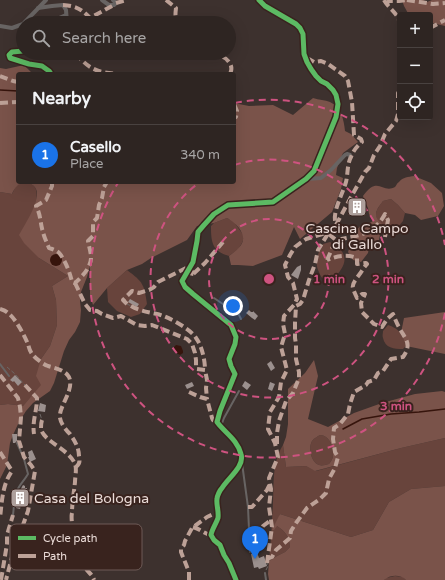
<!DOCTYPE html>
<meta charset="utf-8">
<style>
body{margin:0;font-family:"Varela Round",sans-serif;background:#362d2a;color:#f1f3f6}
.controls{position:absolute;right:12px;top:12px;display:grid;overflow:hidden;border-radius:4px;box-shadow:0 4px 16px #0002}
.controls button{width:36px;height:36px;display:grid;place-items:center;padding:0;border:0;border-bottom:1px solid #494240;background:#2e2522;color:#f1f3f6;font:20px sans-serif}
.you{position:absolute;left:233px;top:306px;width:14px;height:14px;margin:-10px;border:3px solid #fff;border-radius:50%;background:#1a73e8;box-shadow:0 0 0 6px #1a73e833}
.badge{display:grid;place-items:center;width:26px;height:26px;border-radius:50%;background:#1a73e8;color:#fff;font-size:13px;font-weight:700}
.pin{position:absolute;translate:-50% -33px;filter:drop-shadow(0 1px 2px #0008)}
.pin::after{content:'';position:absolute;top:21px;width:14px;height:12px;background:inherit;clip-path:polygon(0 0,100% 0,50% 100%)}
.list{margin:0;padding:0;list-style:none}
h2{display:flex;justify-content:space-between;align-items:center;height:52px;margin:0;padding:0 16px;font-size:17px}
h2 small{font-size:13px;font-weight:400;color:#a7a5a5}
.list li{display:grid;grid-template-columns:26px 1fr auto;gap:12px;align-items:center;box-sizing:border-box;height:60px;padding:0 16px;border-top:1px solid #494240}
.list b{display:block;font-size:15px;white-space:nowrap}
.list p{margin:0;font-size:13px;white-space:nowrap;color:#a7a5a5}
.list em{font-size:13px;font-style:normal;color:#a7a5a5}
.icon{flex:none;width:22px;height:22px;fill:none;stroke:currentColor;stroke-width:2;stroke-linecap:round;stroke-linejoin:round}
.map{position:relative;flex:none;width:445px;height:580px;overflow:hidden}
.search{position:absolute;background:#2e2522;box-shadow:0 4px 16px #0002;left:16px;top:16px;width:220px;height:44px;display:flex;align-items:center;gap:10px;box-sizing:border-box;padding:0 14px;border-radius:22px;color:#a7a5a5;font-size:15px}
.panel{position:absolute;background:#2e2522;box-shadow:0 4px 16px #0002;left:16px;top:72px;width:220px;height:112px;border-radius:4px}
.map>svg:first-child{display:block}
.green{fill:#68443c}
.forest{fill:#7a534a;fill-rule:evenodd}
.water{fill:#36140c}
.lines{fill:none;stroke-linecap:round;stroke-linejoin:round}
.stream{stroke:#36140c;stroke-width:1.5}
.building{fill:#9b908e}
.path{stroke:#6d6765;stroke-width:1;stroke-dasharray:4 2;stroke-linecap:butt}
.service{stroke:#686463;stroke-width:2}
.minor{stroke:#686463;stroke-width:4}
.quiet{stroke:#bda197;stroke-width:4;stroke-dasharray:8 4;stroke-linecap:butt}
.cycleway-casing{stroke:#39231e;stroke-width:8}
.cycleway{stroke:#5cba63;stroke-width:5}
.ring{fill:none;stroke:#ce5380;stroke-width:2;stroke-dasharray:7 5}
.labels{text-anchor:middle;dominant-baseline:central;stroke-width:4;stroke-linejoin:round;paint-order:stroke}
.poi-label{font-size:14px;fill:#ebdcd8;stroke:#39231e}
.key{fill:#39231e;stroke:#6e5a56;stroke-width:1}
.key-label{font-size:11px;fill:#ebdcd8}
.centre{fill:#ce5380;stroke:#39231e;stroke-width:2}
.ring-label{font-size:12px;text-anchor:middle;font-weight:bold;fill:#ce5380;stroke:#39231e;stroke-width:4;stroke-linejoin:round;paint-order:stroke}
</style>
<div class="map">
<svg width="445" height="580" viewBox="0 0 445 580">
<rect width="100%" height="100%" fill="#3d312e"/>
<g class="green">
<path d="M21 183C41 181 38 197 33 211L39 258 68 276 52 286 56 300 57 325 50 346 41 359 42 385 23 406 8 404 0 405V192L12 194 16 186Z"/>
<path d="M391 199 398 205 405 213 403 221 397 228C390 229 376 225 376 216 375 211 380 205 383 201Z"/>
<path d="M227 218 234 222 244 236C242 247 237 250 229 256 212 251 211 242 211 226L214 223Z"/>
<path d="M330 242C351 253 347 266 332 280 330 280 328 280 325 280 322 279 320 275 319 272 314 263 318 252 323 244Z"/>
<path d="M127 270C143 282 144 284 147 304L140 314 131 317 117 311 108 302 107 288Z"/>
<path d="M388 325C400 329 402 334 406 346L403 349C394 349 385 348 383 338 382 336 383 333 383 331Z"/>
<path d="M320 435C329 435 334 447 333 455 333 459 331 461 329 464 325 465 322 466 319 465 311 462 308 448 312 441 314 438 317 437 320 435Z"/>
<path d="M445 438V486L411 489 389 502 373 530 351 537 280 514 277 526C286 532 289 536 290 547L285 552 277 556 269 561C271 542 272 522 273 502 274 483 272 462 283 445L286 467 306 466 316 471 401 448Z"/>
<polygon points="395,576 403,577 406,580 384,580 386,578"/>
</g>
<g class="forest">
<polygon points="402,0 423,0 427,2 432,0 445,0 445,26 432,23 430,23 430,15 409,15 404,6"/>
<path d="M24 65 33 74H18V182H234V103L249 106 273 105 293 115 313 98C319 100 325 100 330 102 341 107 344 120 345 131L351 134 358 142 343 153 337 168 336 175 343 178 341 189 332 212 300 239 294 227 282 255 253 266 238 265H231L229 256C239 248 249 242 239 228 235 223 232 221 227 218L214 223 197 226 187 240 151 258 142 264 127 270 107 288 93 305 90 296V266L87 277 81 292 80 301 81 310 80 322 75 332 69 340 64 351 54 383 50 391 33 403 26 411 19 422 13 435 10 443 7 465 0 479V405L8 404 23 406 41 385 36 376 41 359 50 346 57 325 56 300 52 286 68 276 39 258 24 243 19 235C26 222 35 210 37 195 38 184 25 179 17 186 15 188 13 191 12 194L0 192V68L6 69Z"/>
<path d="M414 176 431 183 442 193 444 206 438 216 421 220 415 215 405 213 398 205 391 199 383 201C376 210 372 216 382 224L379 240 369 247 368 253 361 262 353 260 348 252 355 232 362 224 366 225 373 221 369 214 368 208 365 202 363 196C378 175 382 194 395 187 396 186 397 183 399 182 403 177 408 177 414 176Z"/>
<polygon points="445,312 445,354 406,346 401,333 404,318"/>
<path d="M314 360 318 376 308 419 328 427 354 413 382 403 415 394 442 391 445 392V438L401 448 315 471 306 466 286 467 283 445 286 437 288 424V389L305 373ZM320 435C329 435 334 447 333 455 333 459 331 461 329 464 325 465 322 466 319 465 311 462 308 448 312 441 314 438 317 437 320 435Z"/>
<path d="M445 486V580H406C400 574 390 575 384 580H269L268 574 269 561 277 556 285 552 290 547C289 536 286 532 277 526L274 530H272L280 514 351 537 373 530 389 502 411 489Z"/>
</g>
<g class="water">
<circle cx="56" cy="260" r="6"/>
<polygon points="176,345 181,346 183,351 183,353 180,355 175,352 174,347"/>
</g>
<g class="lines">
<g class="stream">
<polyline points="0,90 18,91"/>
<polyline points="343,429 362,419 391,414 419,412 445,409"/>
</g>
</g>
<g class="building">
<polygon points="358,201 363,206 355,213 350,208"/>
<polygon points="301,265 301,270 298,279 291,275 297,267"/>
<polygon points="130,299 139,304 137,307 128,302"/>
<polygon points="249,310 251,312 253,312 253,311 258,316 255,320 252,318 246,313"/>
<polygon points="271,361 275,368 271,371 267,364"/>
<polygon points="15,375 22,382 18,386 14,381 13,382 10,380"/>
<polygon points="245,381 251,385 247,390 242,386"/>
<polygon points="192,382 194,386 187,389 185,385"/>
<polygon points="270,382 275,384 272,391 268,389"/>
<polygon points="40,403 46,405 45,412 38,411"/>
<polygon points="12,434 17,434 17,441 15,443 13,443"/>
<polygon points="32,450 36,459 30,462 28,457 29,457 28,452"/>
<polygon points="23,485 25,486 25,488 27,488 25,495 24,495 20,509 16,508 16,505 18,494"/>
<polygon points="257,552 259,558 264,556 267,566 259,569 258,567 254,568 251,554"/>
</g>
<g class="lines">
<g class="path">
<polyline points="127,304 131,306"/>
<polyline points="7,367 15,374 25,385"/>
<polyline points="40,414 42,420"/>
<polyline points="266,570 268,566 267,563"/>
</g>
<g class="service">
<polyline points="214,298 239,315 241,319"/>
<polyline points="0,364 9,376"/>
<polyline points="221,426 224,418 239,391"/>
<polyline points="17,443 21,452 24,456"/>
<polyline points="242,463 248,507 250,552"/>
<path d="M13 515C14 507 14 498 17 491 19 485 24 481 28 474L24 459V457"/>
<polyline points="265,573 266,580"/>
</g>
<g class="minor">
<polyline points="102,0 109,5 114,5 116,3 113,0"/>
<polyline points="38,8 52,6 63,5 66,10 67,23"/>
<polyline points="24,23 46,0"/>
<polyline points="50,23 52,21 66,15"/>
<polyline points="0,26 12,28 23,24"/>
<polyline points="23,51 12,52 9,55 10,58 29,64 42,66 49,71 51,74"/>
<polyline points="307,179 321,178 331,170 345,155 347,154 350,155 350,157"/>
<path d="M236 580 229 563 224 555 220 545 214 540 211 535C212 529 216 524 218 518 219 511 216 504 217 499 217 496 220 490 222 488 228 478 245 466 241 454 237 439 225 433 217 422L220 411 235 374 231 366 229 359 235 344 236 337 231 325 193 294 185 287 182 281 193 262 197 241 198 232 204 225 214 214 228 205 273 202 306 179 314 171 336 117 338 104 336 95 333 90 327 84 321 81 316 76 311 69 307 62 304 54 303 34 300 28 296 24 265 6 259 0"/>
</g>
<g class="quiet">
<path d="M166 0 176 8C175 16 175 16 179 23"/>
<path d="M384 0C389 9 397 12 400 23"/>
<polyline points="407,0 433,4 445,3"/>
<polyline points="116,3 127,0"/>
<polyline points="386,4 389,1 399,1 406,0"/>
<path d="M63 5C77 6 81 9 90 18L114 5"/>
<polyline points="430,28 445,20"/>
<path d="M76 53C83 63 91 69 102 72 107 73 111 73 116 74"/>
<path d="M199 53C209 56 222 52 229 62 232 66 232 70 230 74"/>
<path d="M307 58 314 62 321 61 328 64 345 76 348 81 352 102 354 135 361 139 362 142C357 146 353 151 351 157 347 164 348 174 346 182 343 193 331 214 336 224"/>
<polyline points="0,76 13,81 18,82"/>
<polyline points="0,103 18,102"/>
<polyline points="234,104 237,111 236,117 234,118"/>
<path d="M52 182V186L46 200 36 206C41 215 40 223 43 232 44 237 47 243 49 248 53 249 58 251 60 254 66 262 70 273 72 282L75 283C82 277 91 267 91 258 91 252 89 247 88 241L93 236V222L97 218 99 205 102 198 104 187 107 182"/>
<polyline points="327,260 336,240"/>
<polyline points="190,268 192,272 191,276 205,263 223,242"/>
<polyline points="75,283 85,304 90,310 97,311 102,314 113,318 121,316 137,325 145,326 152,325 187,339 192,344 195,353 196,360 196,367 197,369 205,370 207,380 206,388 207,399"/>
<polyline points="127,304 123,300 132,291 139,293 149,290 154,287 158,282 186,268"/>
<path d="M131 306C140 311 148 312 157 314 167 316 191 329 196 338 202 346 205 360 205 370"/>
<path d="M0 309C3 310 6 311 8 313 16 319 24 335 28 344 29 348 30 352 33 355 36 359 43 364 48 366 55 368 65 370 69 377 75 390 58 407 60 418 61 424 66 430 70 434 75 441 79 448 79 456 80 461 80 464 76 467"/>
<polyline points="0,375 18,398 20,407 21,417 19,441 24,457 31,465 35,471 28,511 13,553 6,580"/>
<path d="M25 385 37 398C37 411 32 421 34 434"/>
<polyline points="189,392 200,397 207,399 212,418 213,420 218,423"/>
<path d="M42 420C41 423 41 426 41 429 43 441 69 449 75 464 77 469 75 477 75 482 74 492 72 503 72 513 71 517 72 521 72 525 72 532 71 539 73 547 75 554 80 563 85 568 89 573 92 574 94 580"/>
<path d="M277 444V433L279 421 286 401 293 393 299 378V372L296 359V344L295 338V323L296 306 300 304 303 300 309 280 315 264 318 250 329 232 331 236 336 240C357 236 374 235 385 214L388 220 385 237"/>
<path d="M0 452 12 471C2 485 2 502 0 518"/>
<polyline points="248,507 252,507 267,490 270,484"/>
<path d="M193 527C200 529 205 534 211 535"/>
<polyline points="250,547 263,526 271,520"/>
<path d="M267 559 272 557 276 550 290 538 291 531 296 523 307 508 320 499 326 493 329 479 335 468 338 457 335 452 333 439 334 428 340 424 348 414 350 404 354 392 366 385 368 382 374 380 378 373 383 371 391 359 403 357C412 344 406 340 400 329 397 324 395 319 393 314L387 319 382 327 374 324 362 312 361 303 365 294H362L357 298C351 285 351 286 359 275 362 271 364 267 367 264L366 263 357 264V258C347 254 337 256 327 260"/>
<polyline points="267,563 272,527 269,507 271,489 270,484 269,478 278,457 275,443 268,429 269,420 270,412 279,397 281,382 287,370 281,347 285,334 283,324 284,316 294,305 297,299 293,283 288,277 285,265 290,255 295,247 306,239 329,232 336,225 351,197 365,172 369,168 374,155 380,146 385,134 396,121 398,114 398,93 400,90"/>
<polyline points="1,580 7,544 7,535 13,515"/>
<polyline points="189,580 189,572 181,552 181,549 184,545 185,541 192,528 207,517 218,512"/>
</g>
<g class="cycleway-casing">
<g id="cycleway">
<polyline points="23,51 12,52 9,55 10,58 29,64 42,66 49,71 51,74"/>
<path d="M236 580 229 563 224 555 220 545 214 540 211 535C212 529 216 524 218 518 219 511 216 504 217 499 217 496 220 490 222 488 228 478 245 466 241 454 237 439 225 433 217 422L220 411 235 374 231 366 229 359 235 344 236 337 231 325 193 294 185 287 182 281 193 262 197 241 198 232 204 225 214 214 228 205 273 202 306 179 314 171 336 117 338 104 336 95 333 90 327 84 321 81 316 76 311 69 307 62 304 54 303 34 300 28 296 24 265 6 259 0"/>
</g>
</g>
<use href="#cycleway" class="cycleway"/>
</g>
<g class="ring">
<circle cx="269" cy="279" r="60"/>
<path d="M234 165A119 119 0 1 1 200 182"/>
<path d="M445 313A179 179 0 1 1 118 183M235 103A179 179 0 0 1 445 245"/>
</g>
<defs>
<g id="building-square" transform="scale(1)"><rect x="-9" y="-9" width="18" height="18" rx="4" fill="#aea09c" stroke="#39231e"/><path d="M-4-6H4V6H1V3H-1V6H-4ZM-2.5-4.3h1.7v1.8h-1.7ZM.8-4.3h1.7v1.8H.8ZM-2.5-1h1.7V.8h-1.7ZM.8-1h1.7V.8H.8Z" fill="#fff"/></g>
</defs>
<g fill-rule="evenodd">
<use href="#building-square" x="357" y="207"/>
<use href="#building-square" x="20" y="498"/>
</g>
<g class="labels">
<g class="poi-label">
<text x="357" y="228">Cascina Campo<tspan x="357" dy="16">di Gallo</tspan></text>
<text x="34" y="498" text-anchor="start">Casa del Bologna</text>
</g>
</g>
<rect x="10" y="524" width="132" height="46" rx="6" class="key"/>
<rect x="18" y="536" width="18" height="4" fill="#5cba63"/>
<rect x="18" y="554" width="18" height="4" fill="#bda197"/>
<g class="key-label">
<text x="43" y="542">Cycle path</text>
<text x="43" y="560">Path</text>
</g>
<circle cx="269" cy="279" r="6" class="centre"/>
<g class="ring-label">
<text x="329" y="283">1 min</text>
<text x="388" y="283">2 min</text>
<text x="396" y="410">3 min</text>
</g>
</svg>
<div class="controls">
<button>+</button>
<button>−</button>
<button><svg class="icon" aria-label="locate" viewBox="0 0 24 24"><circle cx="12" cy="12" r="6"/><path d="M12 2v4M12 18v4M2 12h4M18 12h4"/></svg></button>
</div>
<div class="you"></div>
<div class="pin badge" style="left:255px;top:559px">1</div>
<div class="search"><svg class="icon" aria-label="search" viewBox="0 0 24 24"><circle cx="10" cy="10" r="6"/><path d="M15 15l6 6"/></svg>Search here</div>
<section class="panel">
<h2>Nearby<small></small></h2>
<ul class="list">
<li><span class="badge">1</span><div><b>Casello</b><p>Place</p></div><em>340 m</em></li>
</ul>
</section>
</div>
